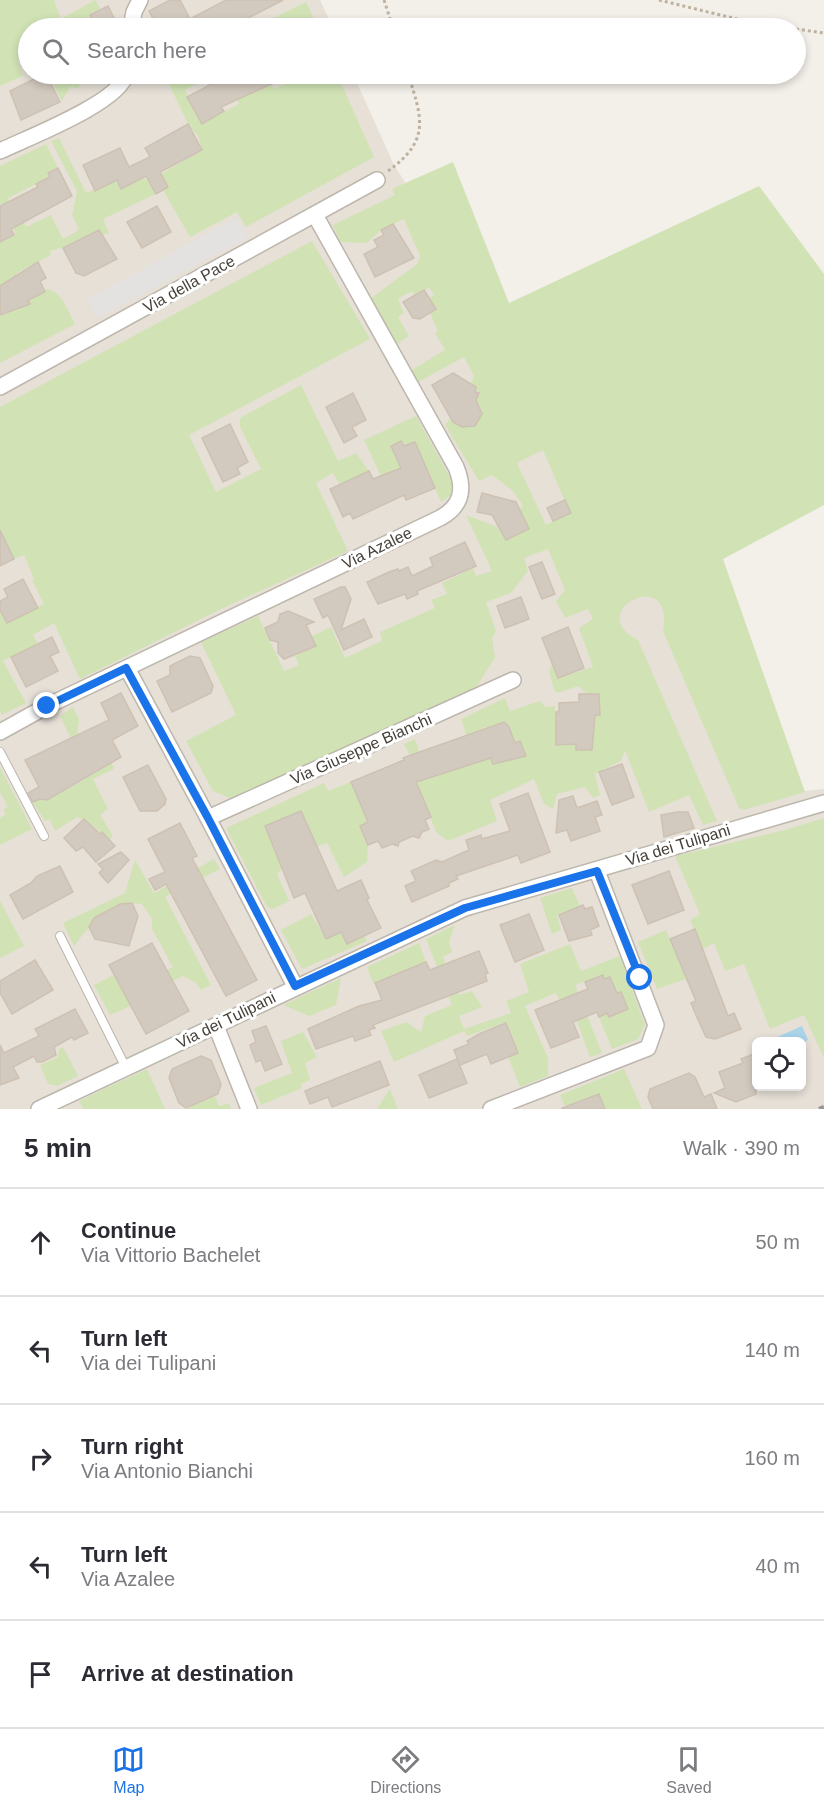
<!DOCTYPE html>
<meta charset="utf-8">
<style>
body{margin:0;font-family:Arial,sans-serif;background:#f2f2f3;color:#2b2b33}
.controls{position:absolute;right:18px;bottom:18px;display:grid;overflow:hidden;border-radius:9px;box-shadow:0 3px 9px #0003}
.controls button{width:54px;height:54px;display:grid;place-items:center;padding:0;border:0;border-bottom:2px solid #e1e1e2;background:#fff;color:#2b2b33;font:30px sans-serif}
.stop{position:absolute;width:18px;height:18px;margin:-14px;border:4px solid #1a73e8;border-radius:50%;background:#fff}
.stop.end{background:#1a73e8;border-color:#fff;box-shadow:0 2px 6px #0008}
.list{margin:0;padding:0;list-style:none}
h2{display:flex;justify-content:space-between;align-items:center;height:78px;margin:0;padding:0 24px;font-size:26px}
h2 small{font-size:20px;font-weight:400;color:#7c7c81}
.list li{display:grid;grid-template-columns:39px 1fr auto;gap:18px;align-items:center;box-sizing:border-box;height:108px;padding:0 24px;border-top:2px solid #e1e1e2}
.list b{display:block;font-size:22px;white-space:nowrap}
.list p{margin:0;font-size:20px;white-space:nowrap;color:#7c7c81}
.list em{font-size:20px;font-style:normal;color:#7c7c81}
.icon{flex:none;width:33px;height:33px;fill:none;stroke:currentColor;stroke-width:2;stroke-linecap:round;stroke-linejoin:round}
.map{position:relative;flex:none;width:824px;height:1109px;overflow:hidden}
.search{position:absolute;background:#fff;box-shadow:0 3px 9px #0003;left:18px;right:18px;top:18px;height:66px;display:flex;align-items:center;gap:15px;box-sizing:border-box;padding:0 21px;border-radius:33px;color:#7c7c81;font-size:22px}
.sheet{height:618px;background:#fff}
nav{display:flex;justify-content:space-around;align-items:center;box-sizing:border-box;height:84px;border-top:2px solid #e1e1e2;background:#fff;font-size:16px;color:#7c7c81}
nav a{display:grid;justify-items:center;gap:3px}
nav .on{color:#1a73e8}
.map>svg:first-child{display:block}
.residential{fill:#e6e0d7;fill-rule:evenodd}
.green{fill:#d1e3b5;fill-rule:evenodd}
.parking{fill:#e4e2e0}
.water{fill:#abd4e9}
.building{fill:#d3cabf;stroke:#cdc1b3;stroke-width:1.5}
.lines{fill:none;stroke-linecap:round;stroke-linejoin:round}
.lane-casing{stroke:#bdb6ac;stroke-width:10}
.street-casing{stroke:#bdb6ac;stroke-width:18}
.path{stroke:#beb19f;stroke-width:3;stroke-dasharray:3 3;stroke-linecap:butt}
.lane{stroke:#fff;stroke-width:8}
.street{stroke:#fff;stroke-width:15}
.rail{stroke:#979797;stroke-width:4.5;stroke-dasharray:8 8;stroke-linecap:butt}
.route{stroke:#1a73e8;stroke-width:8}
.labels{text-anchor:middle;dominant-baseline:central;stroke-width:6;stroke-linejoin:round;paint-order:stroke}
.street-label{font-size:16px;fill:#453f38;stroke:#fff}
</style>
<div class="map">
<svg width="824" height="1109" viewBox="0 0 824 1109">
<rect width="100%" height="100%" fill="#f3efe9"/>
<path class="residential" d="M0 0H320L333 28H28V74H353L394 165 507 340 671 580 758 796 824 789V1109H0ZM756 1042H802V1086H756Z"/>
<g class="green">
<polygon points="0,0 54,0 61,19 95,0 101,10 90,15 92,19 79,25 80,28 28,28 28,63 17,59 23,76 0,86"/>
<polygon points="306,2 318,28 266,28 257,26"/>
<polygon points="48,74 88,74 78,88 70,87 62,101"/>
<polygon points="190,74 205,74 208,77 185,90 202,123 239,104 237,99 271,84 274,89 307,74 337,74 374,157 246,227 237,212 190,237 163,190 168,187 161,174 202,150 198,136 189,126 169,84"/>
<polygon points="59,138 86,193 117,180 121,188 143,178 149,181 156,194 103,219 109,233 50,251 51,255 17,273 15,279 0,286 0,242 16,234 0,203 0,166 46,144 58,168 48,173 50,177 8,198 16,215 19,213 26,227 51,215 63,239 79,230 72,215 77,191 51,141"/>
<path d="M453 162 509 303 759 186 824 274V505L723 559 805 792 744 810 739 808 663 631C676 564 581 611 638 640L717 821 703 825 689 795 649 812 625 750 621 761 595 774 600 795 593 798 585 787 557 794 553 809 544 804 534 779 490 800 497 821 448 841 436 832 422 797 365 816 367 823 360 826 368 845 367 862 344 877 327 843 316 847 320 854 281 870 277 874 289 901 273 909 267 907 226 828 324 783 328 791 351 782 362 808 417 786 420 776 404 744 415 739 427 777 476 763 461 719 505 698 510 711 540 701 545 707 555 706 556 745 576 744V750H592L595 715H600L599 694H587L578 686 558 693 554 690 549 671 552 665 558 678 593 667 579 628 593 619 588 609 565 618 556 601 565 590 548 549 524 558 528 571 511 593 486 602 496 631 492 638 495 657 476 688 235 800 213 791 186 741 236 715 201 642 258 616 284 671 299 665 295 656 316 646 312 636 331 627 345 658 382 641 380 632 435 608 431 600 447 594 442 583 473 568 476 576 492 571 466 515 500 528 506 540 529 529 519 509 523 506 513 491 492 475 479 481 445 425 451 418 462 427 475 426 482 414 476 400 479 394 471 384 474 376 464 357 418 382 410 371 445 350 435 333 438 331 430 313 435 309 429 298 434 295 429 287 414 296 412 291 398 299 404 313 398 317 409 336 395 345 370 299 417 264 420 256 404 219 381 230 367 243 340 242 333 225 395 195 392 189ZM543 450 570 513 546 525 517 463ZM504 723 509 727 515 743 521 742 525 756 494 764 479 732 485 727 495 733 497 725Z"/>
<polygon points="312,241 370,339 189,435 216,492 261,469 240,427 240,418 301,385 338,461 356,453 369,471 340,485 333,473 316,483 348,551 219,610 80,679 54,623 33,635 38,644 3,661 26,703 2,715 0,711 0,610 7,623 44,604 32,580 34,579 24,555 14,559 0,539 0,407"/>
<path d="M44 289C62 289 67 310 75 324L0 363V315L29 304 28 300 45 292Z"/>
<polygon points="416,416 452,481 451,495 441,502 415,442 404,446 401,441 391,445 401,468 382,478 364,440"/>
<polygon points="73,707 79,720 77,734 97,769 112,763 114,769 93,779 108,809 100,815 113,836 109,840 91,824 77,817 55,831 50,820 45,821 33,803 40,799 47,800 86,779 86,770 60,716"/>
<polygon points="0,767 32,829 0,845 0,818 6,814 3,809 8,807 0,792"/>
<polygon points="824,818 824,1058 804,1015 770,1029 744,964 725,971 714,943 703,949 690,920 700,914 675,856 785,830"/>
<path d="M214 859 220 869 165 897 211 985 201 990 196 983 183 976 129 1002 131 1006 110 1015 94 985 114 975 119 984 140 973 144 982 173 967 152 929V919L142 904C108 900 93 922 74 946L63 923 125 893 135 860 154 893Z"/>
<polygon points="572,888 580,906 557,915 561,930 552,934 540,898"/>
<polygon points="0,901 24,946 0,958"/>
<polygon points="311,914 326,939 341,932 347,944 364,936 367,941 302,969 281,930"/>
<polygon points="455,925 449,942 452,952 443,957 458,995 472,991 482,1007 459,1016 464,1029 511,1013 506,1001 529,992 520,964 570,944 581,971 620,956 645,1025 638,1039 612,1049 599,1017 607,1013 609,1017 628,1009 621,992 617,993 610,977 604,979 602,975 575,985 602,1053 590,1057 568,997 559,1000 556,993 525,1006 548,1058 548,1076 520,1087 508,1057 518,1052 507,1022 467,1036 464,1031 394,1062 381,1031 406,1022 421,1032 425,1016 452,1005 426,939"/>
<polygon points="666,930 686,979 657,989 638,942"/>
<polygon points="419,943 426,962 373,983 367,967"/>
<polygon points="341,978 336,1005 309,1016 283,1005"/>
<polygon points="303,1032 317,1057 305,1063 310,1080 301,1084 302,1088 261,1105 254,1088 292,1073 281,1041"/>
<polygon points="63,1047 78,1076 57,1086 48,1084 40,1065 58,1057 59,1049"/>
<polygon points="147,1069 165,1109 83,1109 79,1101"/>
<polygon points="624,1069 642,1109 605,1109 599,1094 571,1105 564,1105 560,1095"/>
<polygon points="390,1089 398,1109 377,1109"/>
<polygon points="215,1096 219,1106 229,1103 231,1109 185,1109"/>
</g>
<polygon class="parking" points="236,218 248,237 97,318 88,299"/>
<polygon class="water" points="802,1026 808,1040 802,1043 775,1041 775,1038"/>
<g class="building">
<polygon points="170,0 180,0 190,19 226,0 283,0 229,28 158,28 149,11"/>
<polygon points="108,6 119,28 72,28 92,19 90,15"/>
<polygon points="220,74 293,74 221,107 224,111 202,124 187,97 223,78"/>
<polygon points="42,75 46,83 50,82 60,102 21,120 10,91"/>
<polygon points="188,124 202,150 160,172 168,187 156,194 146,176 121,189 117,180 95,191 83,165 120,148 129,167 150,157 145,148"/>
<polygon points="58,168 72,196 11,229 14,235 0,242 0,206 38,187 36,184 50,177 48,173"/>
<polygon points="157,206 171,232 142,248 127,222"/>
<polygon points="393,224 414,258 375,277 364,254 378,247 374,240 384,235 381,230"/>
<polygon points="99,230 117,259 84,276 76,273 63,248"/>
<polygon points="38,262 46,278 40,281 45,292 28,300 30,304 0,315 0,286"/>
<polygon points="424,290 436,309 420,319 413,318 403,302"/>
<polygon points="453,373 476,387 475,392 479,393 476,400 482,414 475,426 462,427 453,422 432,385"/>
<polygon points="353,393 366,420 352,427 357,436 344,443 326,407"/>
<polygon points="230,424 248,462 237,468 240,474 223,482 202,438"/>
<polygon points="401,441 404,446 415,442 435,488 406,500 404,495 353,519 350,513 343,517 330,489 369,471 373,479 401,468 391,446"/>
<polygon points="482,493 516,502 529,529 506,540 492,515 477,512"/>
<polygon points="565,500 571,513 553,521 547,508"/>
<polygon points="0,530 14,559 0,566"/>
<polygon points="465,542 476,566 417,591 418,594 407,599 405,594 378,604 367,582 389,572 398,569 399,571 408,567 412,576 433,566 430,558"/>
<polygon points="542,562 555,594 542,599 529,567"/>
<polygon points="23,579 38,608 7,623 0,610 0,601 8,597 4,589"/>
<polygon points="341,587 345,587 351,599 341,630 364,619 372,637 344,650 328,615 323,618 314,599"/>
<polygon points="521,597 529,619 505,628 497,606"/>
<polygon points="288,611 314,622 306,625 316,646 284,659 278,653 278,642 270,640 265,628 278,622 280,614"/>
<polygon points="568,627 584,668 558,678 542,638"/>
<polygon points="52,637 59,652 50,656 58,671 26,687 11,657"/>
<polygon points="190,656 200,658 213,686 211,693 172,712 157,681 170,675 170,666"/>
<polygon points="121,693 138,726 112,740 121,757 47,800 40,799 33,802 28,793 39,787 25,760 109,720 101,703"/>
<polygon points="579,694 599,694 600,715 595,715 592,750 576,750 576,744 556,745 556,712 559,712 559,703 579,702"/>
<polygon points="504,722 509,727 515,743 520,741 526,756 493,764 491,758 416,782 431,817 425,820 429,829 422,832 419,838 413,836 399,842 398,846 392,844 382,848 378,841 368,845 360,826 368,822 351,782 404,760 403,758"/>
<polygon points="622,764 634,797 612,805 599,772"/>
<polygon points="148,765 166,799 165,804 157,811 140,811 123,777"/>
<polygon points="528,793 550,852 521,863 518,855 456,876 458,879 449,883 449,886 412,902 405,886 416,881 411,871 436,860 442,862 469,850 466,840 481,835 482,839 510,831 500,804"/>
<polygon points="573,796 577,808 597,801 602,815 595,817 600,831 571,841 567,830 556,833 559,800"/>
<polygon points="301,811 337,891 361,880 369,898 367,900 381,928 347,944 341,932 326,939 305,893 294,898 265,826"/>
<polygon points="677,812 688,812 694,828 664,837 661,815"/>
<polygon points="84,819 100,834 102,832 115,846 96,862 83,847 76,851 64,838"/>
<polygon points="180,823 197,856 192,858 257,980 226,996 166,884 155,890 149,879 165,872 148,839"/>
<polygon points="121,852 129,860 108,883 99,873 103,869 98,864"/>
<polygon points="60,866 73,892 23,919 10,895 31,883 37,876"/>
<polygon points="669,871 684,910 648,924 632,885"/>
<polygon points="132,903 138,916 129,946 95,939 89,927 94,918 120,904"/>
<polygon points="583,905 585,909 592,907 599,926 590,930 592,935 569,941 559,915"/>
<polygon points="529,914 544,950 515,962 500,925"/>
<polygon points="695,929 728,1016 734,1013 741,1029 715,1039 706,1037 695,1013 691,1003 696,1001 670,939"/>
<polygon points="152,943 189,1011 146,1034 109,965"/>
<polygon points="479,951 488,973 485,974 487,981 373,1025 375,1028 369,1030 371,1035 355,1041 353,1036 316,1049 308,1029 359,1006 382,1000 375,983 426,962 430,970"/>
<polygon points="35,960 53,990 12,1014 0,993 0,981"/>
<polygon points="603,975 604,979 610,977 617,993 621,992 628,1009 609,1017 607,1013 599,1017 597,1012 573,1022 579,1037 551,1048 535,1010 588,989 585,982"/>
<polygon points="75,1009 88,1033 74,1040 72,1037 54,1047 56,1055 42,1062 37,1062 34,1056 13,1067 19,1078 0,1085 0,1045 4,1053 39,1036 35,1029"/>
<polygon points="506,1023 518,1053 491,1064 487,1054 460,1065 454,1050 469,1044 467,1041 479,1034"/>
<polygon points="266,1026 282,1064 265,1071 261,1060 256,1062 250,1045 256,1042 252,1031"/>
<polygon points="756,1053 756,1094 736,1102 714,1093 725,1088 719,1072 743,1063 741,1059"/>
<polygon points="201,1056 211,1060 221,1084 218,1094 186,1108 179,1103 169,1078 172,1069"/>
<polygon points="457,1059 467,1083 429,1098 419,1075"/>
<polygon points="380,1061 389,1085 332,1107 328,1097 310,1104 305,1091"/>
<polygon points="689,1073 695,1077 704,1097 711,1094 717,1109 653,1109 648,1097 650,1089"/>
<polygon points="599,1094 605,1109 562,1109 562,1108"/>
</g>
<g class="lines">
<g class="lane-casing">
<g id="lane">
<polyline points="0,752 44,836"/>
<polyline points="60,936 126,1068"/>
</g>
</g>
<g class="street-casing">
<g id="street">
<polyline points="131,28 134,12 140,0"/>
<path d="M0 151C27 138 121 102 126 74"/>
<polyline points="0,387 377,180"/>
<polyline points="127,668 208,818 295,986"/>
<path d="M0 732 47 706 440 518C462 506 465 489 456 467L315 215"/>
<polyline points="208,818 513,680"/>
<polyline points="216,1026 249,1109"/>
<polyline points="39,1109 465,908 824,803"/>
<polyline points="491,1109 648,1048 656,1025 597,871"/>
</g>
</g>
<g class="path">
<polyline points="384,0 393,28"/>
<polyline points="659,0 745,21 794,28"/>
<polyline points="796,29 824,33"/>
<path d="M388 171C431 140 422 118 408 74"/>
</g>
<use href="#lane" class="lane"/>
<use href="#street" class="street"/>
<polyline class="rail" points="819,1109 824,1107"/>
</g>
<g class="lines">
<polyline class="route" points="47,706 126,668 208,818 295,986 465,908 597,871 640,978"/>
</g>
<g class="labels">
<g class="street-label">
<text transform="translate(189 284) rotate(-29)">Via della Pace</text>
<text transform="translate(377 548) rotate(-26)">Via Azalee</text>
<text transform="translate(361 749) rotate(-24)">Via Giuseppe Bianchi</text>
<text transform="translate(678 845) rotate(-17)">Via dei Tulipani</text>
<text transform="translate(226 1020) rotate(-26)">Via dei Tulipani</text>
</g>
</g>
</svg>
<div class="controls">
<button><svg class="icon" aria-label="locate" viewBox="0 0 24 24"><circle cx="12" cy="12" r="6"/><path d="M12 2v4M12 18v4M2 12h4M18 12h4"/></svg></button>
</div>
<div class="stop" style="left:640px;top:978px"></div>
<div class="stop end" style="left:47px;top:706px"></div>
<div class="search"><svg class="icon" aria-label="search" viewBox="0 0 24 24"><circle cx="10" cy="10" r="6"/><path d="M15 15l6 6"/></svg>Search here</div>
</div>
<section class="sheet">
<h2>5 min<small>Walk · 390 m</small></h2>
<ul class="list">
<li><svg class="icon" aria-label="ahead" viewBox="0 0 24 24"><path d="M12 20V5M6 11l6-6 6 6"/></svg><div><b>Continue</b><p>Via Vittorio Bachelet</p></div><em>50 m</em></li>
<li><svg class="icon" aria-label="left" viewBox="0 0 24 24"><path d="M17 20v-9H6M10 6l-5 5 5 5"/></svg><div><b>Turn left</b><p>Via dei Tulipani</p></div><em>140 m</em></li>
<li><svg class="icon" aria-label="right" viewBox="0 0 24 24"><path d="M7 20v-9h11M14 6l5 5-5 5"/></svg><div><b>Turn right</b><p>Via Antonio Bianchi</p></div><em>160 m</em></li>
<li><svg class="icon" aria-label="left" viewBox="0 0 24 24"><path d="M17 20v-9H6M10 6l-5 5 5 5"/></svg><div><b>Turn left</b><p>Via Azalee</p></div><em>40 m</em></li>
<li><svg class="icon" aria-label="arrive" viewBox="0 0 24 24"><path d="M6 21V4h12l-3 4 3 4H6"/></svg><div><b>Arrive at destination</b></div></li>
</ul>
</section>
<nav>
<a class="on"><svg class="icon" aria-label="map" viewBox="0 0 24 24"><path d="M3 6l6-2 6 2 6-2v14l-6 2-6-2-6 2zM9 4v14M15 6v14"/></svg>Map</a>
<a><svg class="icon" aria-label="directions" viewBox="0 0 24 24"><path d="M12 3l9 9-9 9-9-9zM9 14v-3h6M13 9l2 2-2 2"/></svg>Directions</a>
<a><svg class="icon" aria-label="saved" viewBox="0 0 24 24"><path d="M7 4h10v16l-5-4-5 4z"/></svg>Saved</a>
</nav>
